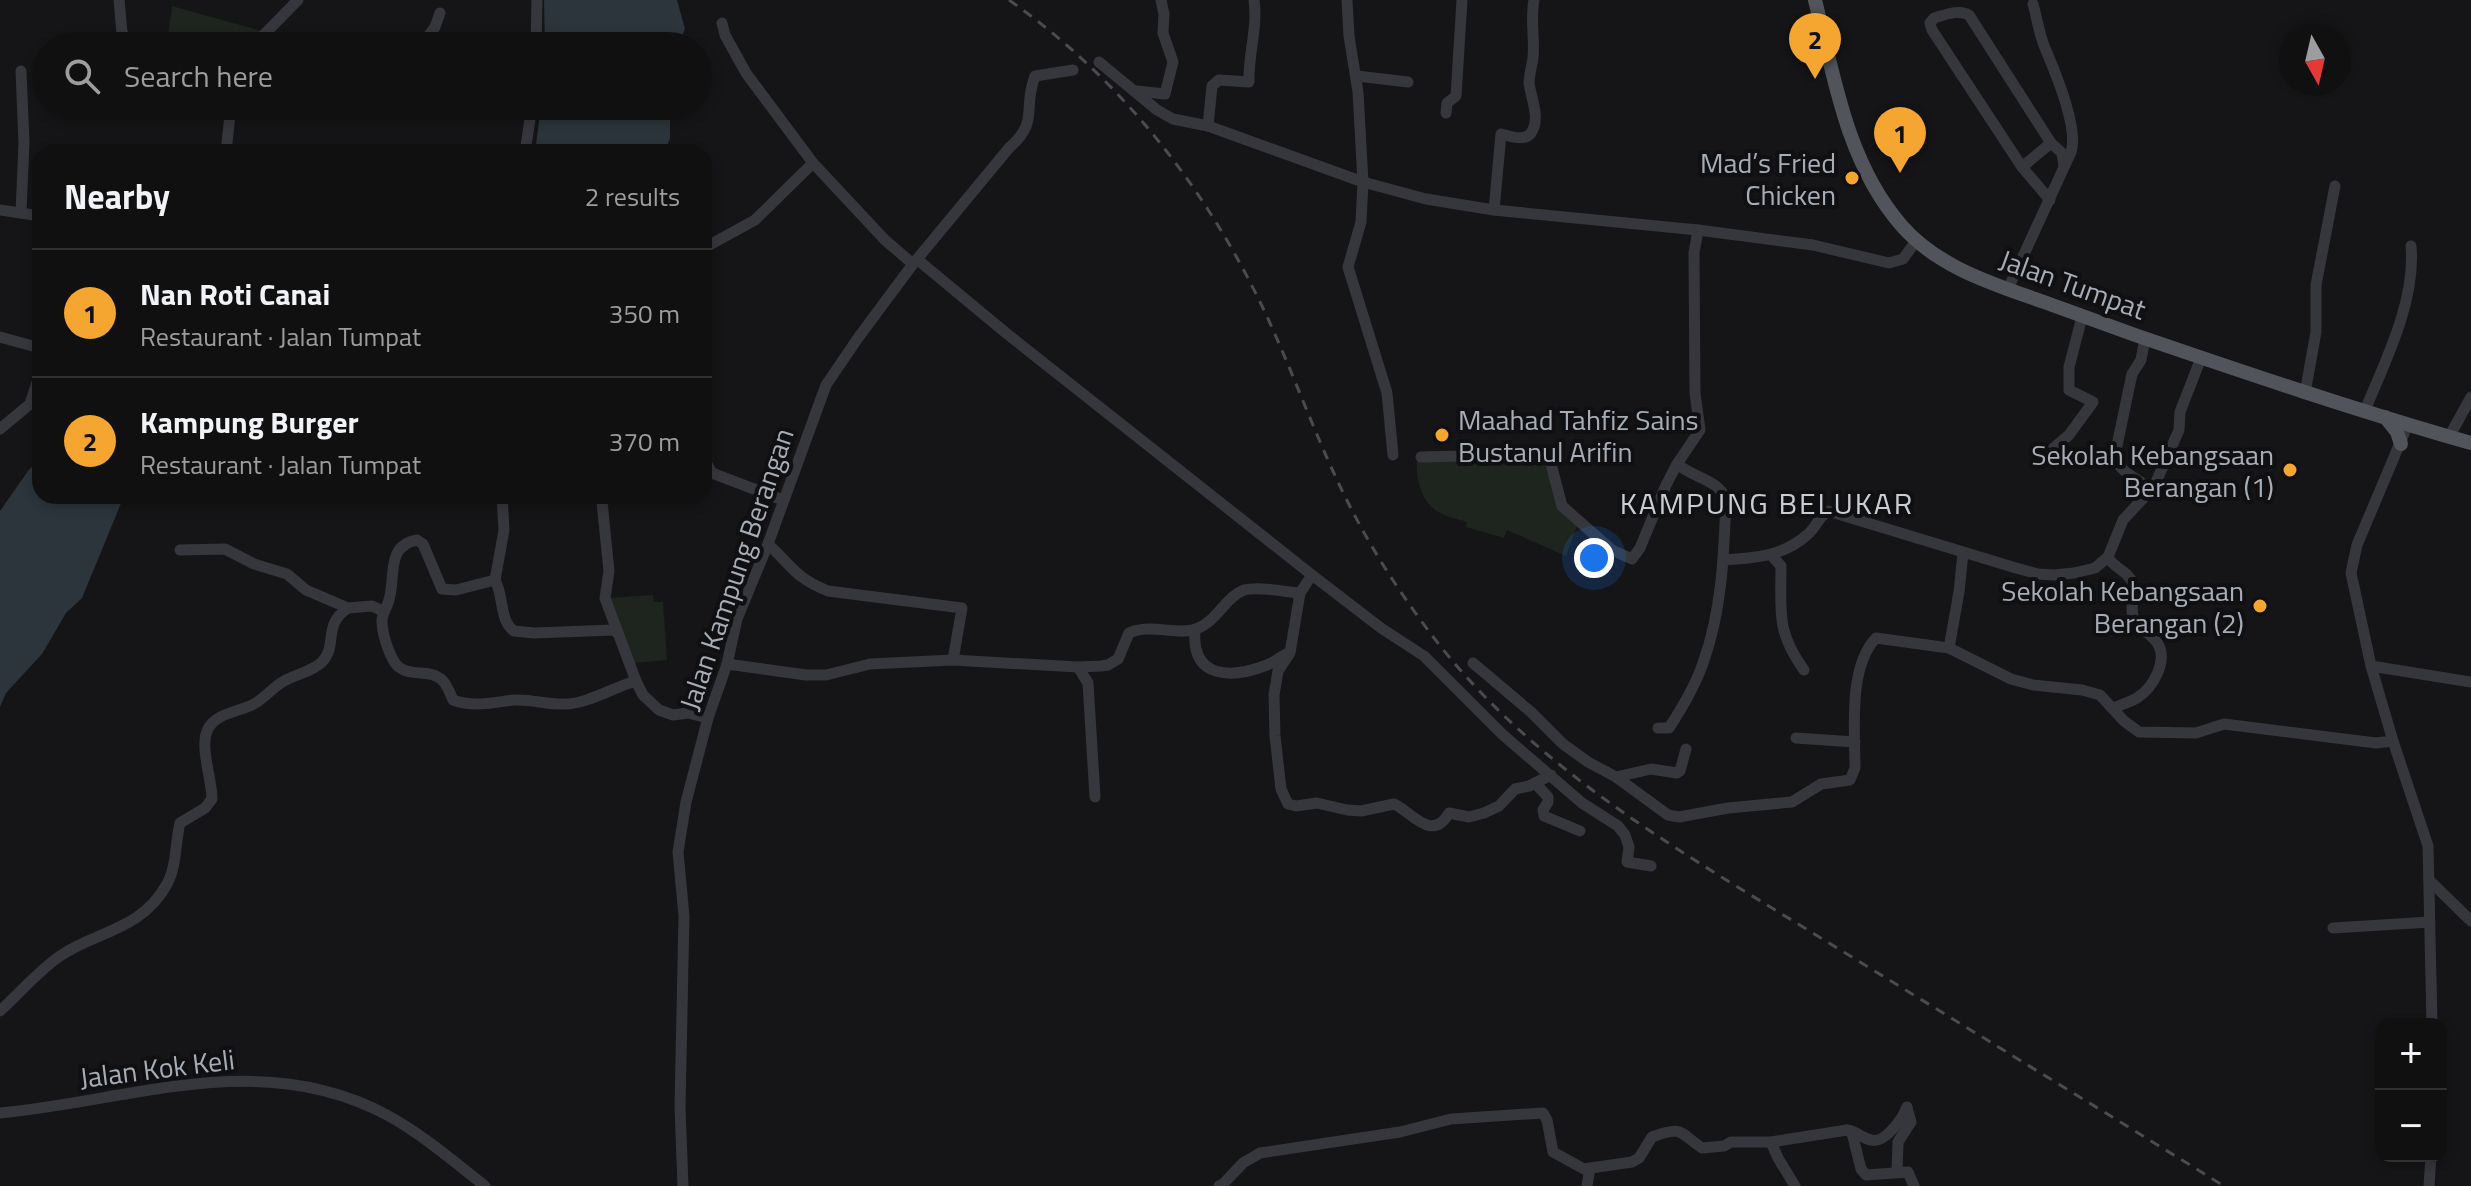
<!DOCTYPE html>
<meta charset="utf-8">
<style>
body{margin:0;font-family:"Titillium Web",sans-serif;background:#19191a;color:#f1f3f6}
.controls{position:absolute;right:24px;bottom:24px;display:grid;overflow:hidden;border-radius:16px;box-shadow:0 4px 12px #0003}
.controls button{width:72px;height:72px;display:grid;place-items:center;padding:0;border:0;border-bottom:2px solid #303031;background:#101011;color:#f1f3f6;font:40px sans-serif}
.compass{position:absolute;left:2279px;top:24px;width:72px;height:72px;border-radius:50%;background:#101011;box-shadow:0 4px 12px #0003;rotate:172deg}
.you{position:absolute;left:1594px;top:558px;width:28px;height:28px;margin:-20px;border:6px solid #fff;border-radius:50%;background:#1a73e8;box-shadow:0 0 0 12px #1a73e833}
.badge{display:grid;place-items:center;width:52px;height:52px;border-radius:50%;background:#f4a630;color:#111;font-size:26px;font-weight:700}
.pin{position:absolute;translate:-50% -66px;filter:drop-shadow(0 2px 4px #0008)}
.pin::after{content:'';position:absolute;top:42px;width:28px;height:24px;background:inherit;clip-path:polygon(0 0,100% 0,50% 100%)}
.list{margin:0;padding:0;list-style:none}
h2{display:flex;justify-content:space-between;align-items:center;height:104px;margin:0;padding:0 32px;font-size:34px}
h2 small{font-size:26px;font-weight:400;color:#9c9d9f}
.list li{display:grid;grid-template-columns:52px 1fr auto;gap:24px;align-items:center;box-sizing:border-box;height:128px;padding:0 32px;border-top:2px solid #303031}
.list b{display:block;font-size:30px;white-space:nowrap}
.list p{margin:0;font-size:26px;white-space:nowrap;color:#9c9d9f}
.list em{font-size:26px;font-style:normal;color:#9c9d9f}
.icon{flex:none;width:44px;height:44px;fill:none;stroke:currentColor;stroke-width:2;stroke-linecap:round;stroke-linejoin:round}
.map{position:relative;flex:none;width:2471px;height:1186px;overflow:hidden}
.search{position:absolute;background:#101011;box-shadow:0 4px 12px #0003;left:32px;top:32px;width:680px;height:88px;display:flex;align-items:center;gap:20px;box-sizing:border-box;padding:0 28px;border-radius:44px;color:#9c9d9f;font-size:30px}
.panel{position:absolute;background:#101011;box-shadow:0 4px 12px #0003;left:32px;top:144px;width:680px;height:360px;border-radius:24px}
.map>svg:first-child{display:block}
.green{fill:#1d251e}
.water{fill:#2b353b}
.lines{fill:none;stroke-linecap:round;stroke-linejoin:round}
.minor{stroke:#36373c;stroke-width:11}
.major{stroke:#52545b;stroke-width:14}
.rail{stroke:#494b51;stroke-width:3;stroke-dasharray:10 8;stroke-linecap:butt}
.poi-dot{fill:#f4a630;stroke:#101012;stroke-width:3}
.labels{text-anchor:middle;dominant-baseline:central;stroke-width:8;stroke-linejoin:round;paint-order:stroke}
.poi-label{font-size:28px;fill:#a7adb7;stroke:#101012;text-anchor:end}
.street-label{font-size:28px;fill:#a7adb7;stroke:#101012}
.neighbourhood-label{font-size:30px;letter-spacing:2px;fill:#c8ccd3;stroke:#101012}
</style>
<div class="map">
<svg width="2471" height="1186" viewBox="0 0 2471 1186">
<rect width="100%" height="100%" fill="#151517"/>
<g class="green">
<polygon points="172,6 261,31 249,46 155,46 155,43 167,45"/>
<path d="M1551 451 1554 454 1565 503 1581 516 1566 556 1507 530 1504 538 1466 527 1467 522C1458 519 1443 516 1435 510 1419 498 1414 472 1418 454Z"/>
<polygon points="653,595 654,602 663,602 667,660 632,663 608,598"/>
</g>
<g class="water">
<polygon points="544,0 677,0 685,29 678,46 545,46"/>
<polygon points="541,106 668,106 670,109 670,139 664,152 535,152"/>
<polygon points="40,458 40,496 124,496 82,598 66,613 42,654 6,693 0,707 0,511 28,471"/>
</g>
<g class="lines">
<g class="minor">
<polyline points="119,0 122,33 133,46"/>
<polyline points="1347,0 1349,36 1358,92 1363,182 1361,222 1348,267 1387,393 1393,455"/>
<polyline points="722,23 725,35 746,73 813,163 885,240 913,264"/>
<polyline points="260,38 281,46"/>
<polyline points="253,46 298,0"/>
<polyline points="421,46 435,27 440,13"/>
<polyline points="536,46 537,0"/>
<polyline points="1099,62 1157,110 1173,119 1208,126 1363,182 1426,199 1494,210 1698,230 1813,245 1889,263 1903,259 1916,241"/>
<polyline points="1357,76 1408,82"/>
<polyline points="1137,91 1165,94 1173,62 1163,33 1164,14 1161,0"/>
<polyline points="1446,113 1447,103 1456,96 1462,0"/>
<path d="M1208 126 1212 86 1219 80 1249 82C1248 54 1258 28 1254 0"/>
<polyline points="226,152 231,106"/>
<polyline points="525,152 532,106"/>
<polyline points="2022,167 2051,143"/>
<path d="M2050 200 2022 167 1932 30 1930 23 1934 18C1945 15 1958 9 1969 15L2051 143 2062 153 2064 167"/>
<polyline points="0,210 40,216"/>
<path d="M1494 210 1501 134C1510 136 1524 142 1531 133 1541 119 1531 98 1529 83 1529 75 1532 66 1533 58 1535 38 1530 21 1534 0"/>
<polyline points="21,212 24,143 21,71"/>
<polyline points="704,248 755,220 813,163"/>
<polyline points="918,260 1006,333 1312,575 1381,628 1424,656 1502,734 1582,803 1618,826 1625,835 1629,847 1627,862 1651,866"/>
<path d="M2008 289 2071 152C2079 128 2055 72 2045 48 2039 34 2037 18 2033 4"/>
<polyline points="0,337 40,348"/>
<polyline points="2305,393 2316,332 2316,285 2335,186"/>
<path d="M2365 410C2386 360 2416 300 2411 246"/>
<polyline points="0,429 30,404 40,373"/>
<polyline points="2449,437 2471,397"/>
<polyline points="1421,457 1542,454 1550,460 1562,506 1612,550 1632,559 1640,548 1666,485 1677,464 1700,430 1695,393 1694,253 1698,230"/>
<polyline points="2042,458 2069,435 2093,402 2069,390 2069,367 2082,317"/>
<polyline points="704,459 712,473 783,500"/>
<polyline points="2152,491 2179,430 2180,412 2201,358"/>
<polyline points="599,496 602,502 609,571 605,598 636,681 643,695 659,710 673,715 688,713 708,718"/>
<path d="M768 544C792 566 795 578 828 591L962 608 953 660"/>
<polyline points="180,550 225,549 254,564 287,574 306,590 348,608 372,606 383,611"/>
<path d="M1772 556 1781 566C1781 612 1776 631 1804 670"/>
<path d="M2108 557C2113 568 2129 571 2133 584 2136 596 2128 610 2135 621 2141 630 2152 634 2158 644 2168 661 2153 688 2137 698 2130 702 2122 704 2114 708"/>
<path d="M1723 560C1754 558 1782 557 1807 535 1816 528 1818 517 1828 511L2016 568 2038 574 2054 575 2074 573 2095 568 2108 557 2123 520 2149 492C2139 474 2121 478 2115 455L2132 374 2141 360 2145 338"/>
<path d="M1312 575 1300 593 1290 653 1278 671 1274 695 1275 736 1281 789 1288 804 1296 806 1317 803 1347 810 1361 811 1394 804C1412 812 1432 843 1449 813L1469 817 1484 813 1499 806 1515 789 1529 786 1551 775"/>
<polyline points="495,580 504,530 502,496"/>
<path d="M1195 630C1191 679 1231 679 1267 665 1275 662 1281 656 1289 653"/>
<path d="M618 633 613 630 534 633 514 631C499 620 504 596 495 580L456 590 442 589 423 544 417 540C384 546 397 580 388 603 386 610 382 613 382 621 382 633 388 652 395 663 407 679 428 668 441 679 447 684 450 693 453 700 475 708 493 702 515 700 531 699 548 705 565 704 587 704 614 687 636 681"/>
<polyline points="1949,648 1959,592 1963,553"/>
<path d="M1473 663 1531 712 1563 744 1588 762 1616 777 1668 815 1679 817 1728 808 1792 802 1821 784 1850 780 1855 768C1855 730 1848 667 1876 638L1949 648 2011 679 2033 685 2082 690 2100 695 2124 721 2139 732 2196 733 2224 724 2376 743 2393 741 2371 666 2351 573 2357 545 2408 424"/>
<path d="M727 664 806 675H826L870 664 953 660 1078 667 1101 666 1108 665 1118 659 1129 633C1152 623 1177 636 1196 629 1218 621 1225 597 1244 590 1257 586 1286 592 1300 593"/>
<polyline points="2371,666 2471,682"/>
<polyline points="1078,667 1088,683 1095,797"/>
<path d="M1658 728H1669C1682 708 1695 687 1703 663 1722 611 1724 554 1726 499 1719 480 1692 477 1677 464"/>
<polyline points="1796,738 1855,742"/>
<polyline points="2393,741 2428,846 2432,1024"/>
<polyline points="1616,777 1651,769 1677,773 1680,771 1686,749"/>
<polyline points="1535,783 1548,797 1548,802 1543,810 1544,816 1580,831"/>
<polyline points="2429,880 2471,921"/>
<polyline points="2333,928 2430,922"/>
<path d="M0 1011C20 993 38 971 60 956 97 931 142 930 167 884 177 866 175 843 180 823L205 808 212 799C212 780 200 748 207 731 214 713 239 712 254 704 265 698 273 687 284 681 296 674 312 672 322 662 338 646 322 625 348 608"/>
<path d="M0 1113C131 1101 261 1047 387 1115 422 1134 453 1161 485 1186"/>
<polyline points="1847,1130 1852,1133 1861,1169 1866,1175 1908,1172 1914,1186"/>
<polyline points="1771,1142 1778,1158 1795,1186"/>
<polyline points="1897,1172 1898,1142 1911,1122 1907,1108"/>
<path d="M683 1186 680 1107 684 916 678 852 686 802 708 718 727 664 737 619 768 544 826 385 858 338 913 264 1009 148C1040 121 1022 109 1035 76L1073 70"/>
<path d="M1219 1186 1223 1184 1243 1163 1260 1153 1400 1132 1451 1119 1543 1113 1547 1120 1553 1152 1584 1169 1632 1162 1639 1158 1652 1137C1684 1125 1679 1133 1702 1148L1724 1146 1731 1142H1771L1847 1130C1857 1131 1861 1138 1871 1140 1885 1144 1903 1118 1907 1107"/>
<polyline points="1587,1186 1590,1168"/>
<polyline points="2429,1186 2431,1156"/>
</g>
<g class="major">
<path d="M1815 0C1834 77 1847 163 1901 225 1937 267 1993 284 2044 302 2074 313 2105 324 2135 335 2246 373 2358 411 2471 443"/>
<polyline points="2385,417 2397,432 2401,444"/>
</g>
<path class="rail" d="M1009 0C1112 72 1194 173 1251 284 1290 359 1315 441 1355 516 1379 562 1409 606 1441 647 1545 777 1690 857 1829 943 1961 1024 2093 1105 2224 1186"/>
</g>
<g class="poi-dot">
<circle cx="1852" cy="178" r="8"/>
<circle cx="1442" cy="435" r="8"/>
<circle cx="2290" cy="470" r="8"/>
<circle cx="2260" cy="606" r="8"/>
</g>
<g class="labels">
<g class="poi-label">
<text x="1836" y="162">Mad’s Fried<tspan x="1836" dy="32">Chicken</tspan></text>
<text x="1458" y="419" text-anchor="start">Maahad Tahfiz Sains<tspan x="1458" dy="32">Bustanul Arifin</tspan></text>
<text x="2274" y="454">Sekolah Kebangsaan<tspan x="2274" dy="32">Berangan (1)</tspan></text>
<text x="2244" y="590">Sekolah Kebangsaan<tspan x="2244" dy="32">Berangan (2)</tspan></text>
</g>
<g class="street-label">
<text transform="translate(2073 284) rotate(20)">Jalan Tumpat</text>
<text transform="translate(736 569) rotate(-71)">Jalan Kampung Berangan</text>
<text transform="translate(157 1068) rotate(-7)">Jalan Kok Keli</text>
</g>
<g class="neighbourhood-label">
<text x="1767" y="503">KAMPUNG BELUKAR</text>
</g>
</g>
</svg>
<div class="controls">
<button>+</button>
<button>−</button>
</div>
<svg class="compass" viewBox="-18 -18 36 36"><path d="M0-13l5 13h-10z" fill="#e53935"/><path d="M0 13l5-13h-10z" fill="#9c9d9f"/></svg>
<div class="you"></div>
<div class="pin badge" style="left:1900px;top:173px">1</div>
<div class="pin badge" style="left:1815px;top:79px">2</div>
<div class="search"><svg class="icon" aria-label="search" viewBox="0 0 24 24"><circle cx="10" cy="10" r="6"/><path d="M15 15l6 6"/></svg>Search here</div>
<section class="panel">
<h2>Nearby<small>2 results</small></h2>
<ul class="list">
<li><span class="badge">1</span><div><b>Nan Roti Canai</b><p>Restaurant · Jalan Tumpat</p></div><em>350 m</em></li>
<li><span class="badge">2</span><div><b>Kampung Burger</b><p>Restaurant · Jalan Tumpat</p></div><em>370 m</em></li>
</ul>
</section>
</div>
